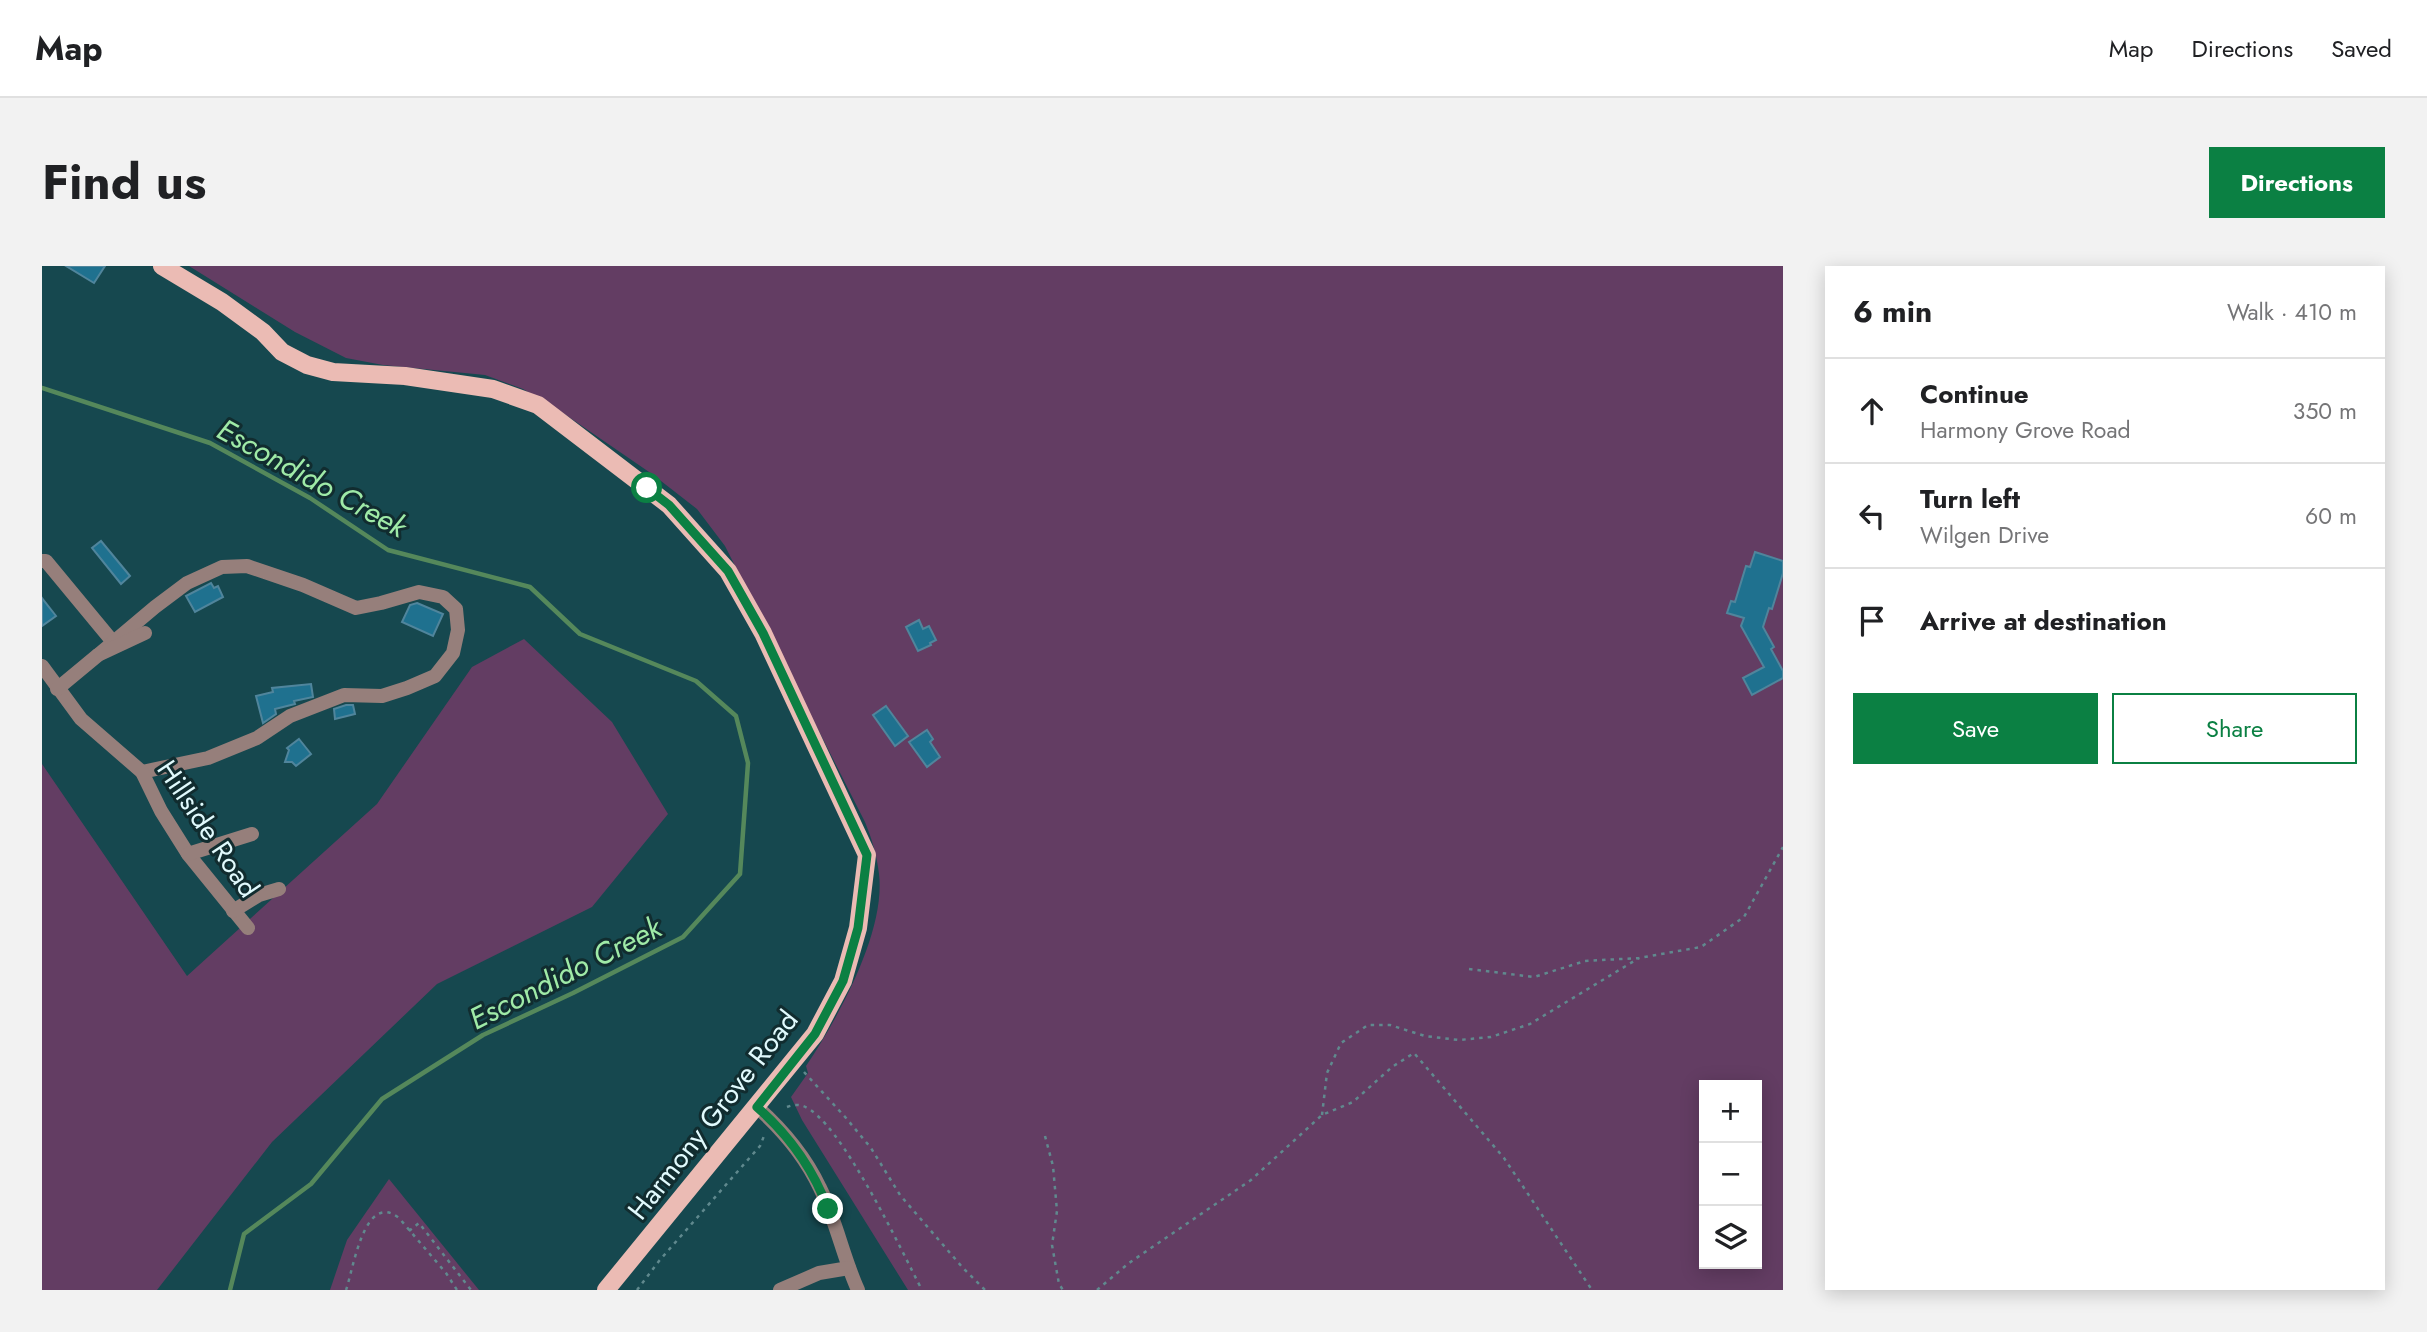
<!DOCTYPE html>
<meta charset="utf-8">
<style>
body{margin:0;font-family:Jost,sans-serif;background:#f2f2f2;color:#202124}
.controls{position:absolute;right:21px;bottom:21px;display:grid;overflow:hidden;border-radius:0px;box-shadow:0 4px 18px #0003}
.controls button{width:63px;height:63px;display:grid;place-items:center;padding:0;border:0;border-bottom:2px solid #e0e0e0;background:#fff;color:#202124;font:35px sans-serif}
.stop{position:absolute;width:21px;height:21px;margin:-16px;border:5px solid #0b8043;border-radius:50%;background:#fff}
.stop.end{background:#0b8043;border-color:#fff;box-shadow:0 2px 7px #0008}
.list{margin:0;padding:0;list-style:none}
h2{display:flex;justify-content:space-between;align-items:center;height:91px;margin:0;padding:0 28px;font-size:30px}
h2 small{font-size:23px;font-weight:400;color:#757577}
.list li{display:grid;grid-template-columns:46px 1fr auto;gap:21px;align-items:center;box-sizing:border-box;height:105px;padding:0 28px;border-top:2px solid #e0e0e0}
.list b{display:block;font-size:26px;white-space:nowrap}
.list p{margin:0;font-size:23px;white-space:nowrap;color:#757577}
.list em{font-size:23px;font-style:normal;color:#757577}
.actions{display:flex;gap:14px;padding:21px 28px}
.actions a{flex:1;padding:16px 0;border:2px solid #0b8043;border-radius:0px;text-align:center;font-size:24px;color:#0b8043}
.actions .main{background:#0b8043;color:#fff}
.icon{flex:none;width:38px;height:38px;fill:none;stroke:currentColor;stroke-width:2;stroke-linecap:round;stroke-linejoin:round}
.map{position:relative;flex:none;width:1741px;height:1024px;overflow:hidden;border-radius:0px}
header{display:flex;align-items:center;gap:42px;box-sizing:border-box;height:98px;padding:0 35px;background:#fff;border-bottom:2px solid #e0e0e0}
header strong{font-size:33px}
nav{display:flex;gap:38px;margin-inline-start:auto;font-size:24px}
.intro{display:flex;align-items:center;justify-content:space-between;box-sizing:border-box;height:168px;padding:0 42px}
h1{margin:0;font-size:49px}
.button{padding:18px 32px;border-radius:0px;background:#0b8043;color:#fff;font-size:24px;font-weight:700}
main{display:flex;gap:42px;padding:0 42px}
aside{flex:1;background:#fff;border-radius:0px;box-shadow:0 4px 18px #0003}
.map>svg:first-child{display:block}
.green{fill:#633d63;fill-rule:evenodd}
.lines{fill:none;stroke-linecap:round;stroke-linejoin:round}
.stream{stroke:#55885b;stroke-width:4.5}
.building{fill:#1f718f;stroke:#50859c;stroke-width:2}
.path{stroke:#60898e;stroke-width:2.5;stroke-dasharray:3.5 5;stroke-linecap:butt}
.minor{stroke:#967f7b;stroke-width:14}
.major{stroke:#ebbbb4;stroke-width:18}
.route{stroke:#0b8043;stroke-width:9}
.labels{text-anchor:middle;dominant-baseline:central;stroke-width:6;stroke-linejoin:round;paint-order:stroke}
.street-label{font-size:28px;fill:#e1fafd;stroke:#112c2f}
.water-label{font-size:30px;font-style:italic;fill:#9feaa7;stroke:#112c2f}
</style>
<header>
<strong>Map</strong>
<nav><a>Map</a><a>Directions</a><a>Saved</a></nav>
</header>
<div class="intro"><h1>Find us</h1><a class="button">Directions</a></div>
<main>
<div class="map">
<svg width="1741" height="1024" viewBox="0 0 1741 1024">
<rect width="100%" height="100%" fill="#16484f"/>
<g class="green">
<path d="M147 0H1741V1024H866L760 854 749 831 766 807 764 800C795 754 844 666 837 608 835 590 830 573 823 556L683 280 655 243 610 208 521 147 481 123 443 109 341 99 304 92 253 66ZM1662 819H1715V998H1662Z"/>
<polygon points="482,373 570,456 626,548 550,641 395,718 230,876 115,1024 0,1024 0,498 145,710 335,538 430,401"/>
<polygon points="347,913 437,1024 288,1024 305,974"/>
</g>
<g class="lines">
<polyline class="stream" points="0,122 168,177 268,232 346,284 488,321 538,368 654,415 694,450 706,497 698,608 641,671 531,727 441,769 340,833 269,918 202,968 188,1024"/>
</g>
<g class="building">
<polygon points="24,0 63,0 52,17"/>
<polygon points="59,275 88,310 79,318 50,282"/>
<polygon points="1713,286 1741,295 1741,307 1730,343 1727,342 1721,361 1732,381 1729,383 1741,405 1741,412 1710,429 1701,412 1722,401 1699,360 1702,352 1685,347 1689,335 1693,336 1704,300 1708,301"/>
<polygon points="169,317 172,322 176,320 181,331 153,346 144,330"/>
<polygon points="0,332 14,350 0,360"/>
<polygon points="375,337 401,348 391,370 360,356 368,339"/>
<polygon points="877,354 881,363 887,360 894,374 888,377 889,379 876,385 864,361"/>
<polygon points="269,418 271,431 252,435 253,438 233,443 234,448 221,457 214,430 231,426 230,422"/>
<polygon points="304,439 311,439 313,448 293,453 292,443"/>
<polygon points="844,440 866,470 853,480 831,449"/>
<polygon points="885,464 891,473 888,476 898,491 885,501 867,476"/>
<polygon points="257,473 269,488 254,500 250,496 243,496 247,484 245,482"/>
</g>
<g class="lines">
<g class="path">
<polyline points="1427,703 1492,711 1543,695 1597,692 1659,681 1702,651 1741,581"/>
<polyline points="762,806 804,852 829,882 858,929 921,1002 943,1024"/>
<path d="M745 841C750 839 755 838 761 840 798 853 860 986 880 1024"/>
<polyline points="1280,849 1285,807 1299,777 1326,759 1348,759 1383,770 1417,774 1449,771 1488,758 1597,692"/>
<polyline points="1003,870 1011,900 1015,945 1010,979 1017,1018 1021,1024"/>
<polyline points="367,965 377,957 429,1024"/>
<path d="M304 1024C311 1005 322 924 357 952L404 1007 415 1024"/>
<polyline points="595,1024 617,995 718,880 722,870"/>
<polyline points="1055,1024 1087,997 1209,914 1280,849 1311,836 1350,801 1372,787 1462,892 1550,1024"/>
</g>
<g class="minor">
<polyline points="0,295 4,295 71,376"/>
<polyline points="56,389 113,341 145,317 180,301 205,300 261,319 314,342 339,337 377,326 401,331 414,343 416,364 411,387 393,410 365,422 340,430 302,429 248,450 215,472 166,492 100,506"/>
<polyline points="0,400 39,453 100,506 119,545 146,588 206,662"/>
<polyline points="15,423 56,389 103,367"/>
<polyline points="146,588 210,568"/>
<polyline points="191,645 217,629 237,623"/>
<path d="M715 841C742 865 763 890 778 922 794 954 801 991 816 1024"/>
<polyline points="738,1024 777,1007 807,1002"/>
</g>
<polyline class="major" points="120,0 180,36 221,66 240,86 265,99 291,106 363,110 451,123 496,139 627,239 686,305 721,367 825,589 816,662 801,715 773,768 564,1024"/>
</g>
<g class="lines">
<path class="route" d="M605 222 627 239 686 305 721 367 825 589 816 662 801 715 773 768 715 841C748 870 771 902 786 943"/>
</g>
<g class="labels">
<g class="street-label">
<text transform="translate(166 563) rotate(56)">Hillside Road</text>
<text transform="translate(671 849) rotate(-52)">Harmony Grove Road</text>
</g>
<g class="water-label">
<text transform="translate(270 212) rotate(29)">Escondido Creek</text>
<text transform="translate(523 707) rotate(-27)">Escondido Creek</text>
</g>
</g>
</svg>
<div class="controls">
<button>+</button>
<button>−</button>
<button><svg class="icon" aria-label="layers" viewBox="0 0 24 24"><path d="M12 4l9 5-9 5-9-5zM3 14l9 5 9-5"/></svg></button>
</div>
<div class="stop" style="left:605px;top:222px"></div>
<div class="stop end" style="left:786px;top:943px"></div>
</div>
<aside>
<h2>6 min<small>Walk · 410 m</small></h2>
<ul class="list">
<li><svg class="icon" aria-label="ahead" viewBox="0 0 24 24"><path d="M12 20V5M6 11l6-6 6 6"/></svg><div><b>Continue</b><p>Harmony Grove Road</p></div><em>350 m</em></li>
<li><svg class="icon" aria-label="left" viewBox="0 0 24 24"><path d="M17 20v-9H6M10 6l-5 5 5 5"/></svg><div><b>Turn left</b><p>Wilgen Drive</p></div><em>60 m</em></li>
<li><svg class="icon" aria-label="arrive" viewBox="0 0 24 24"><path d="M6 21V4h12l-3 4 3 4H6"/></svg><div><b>Arrive at destination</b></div></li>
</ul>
<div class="actions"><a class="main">Save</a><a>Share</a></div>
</aside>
</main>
